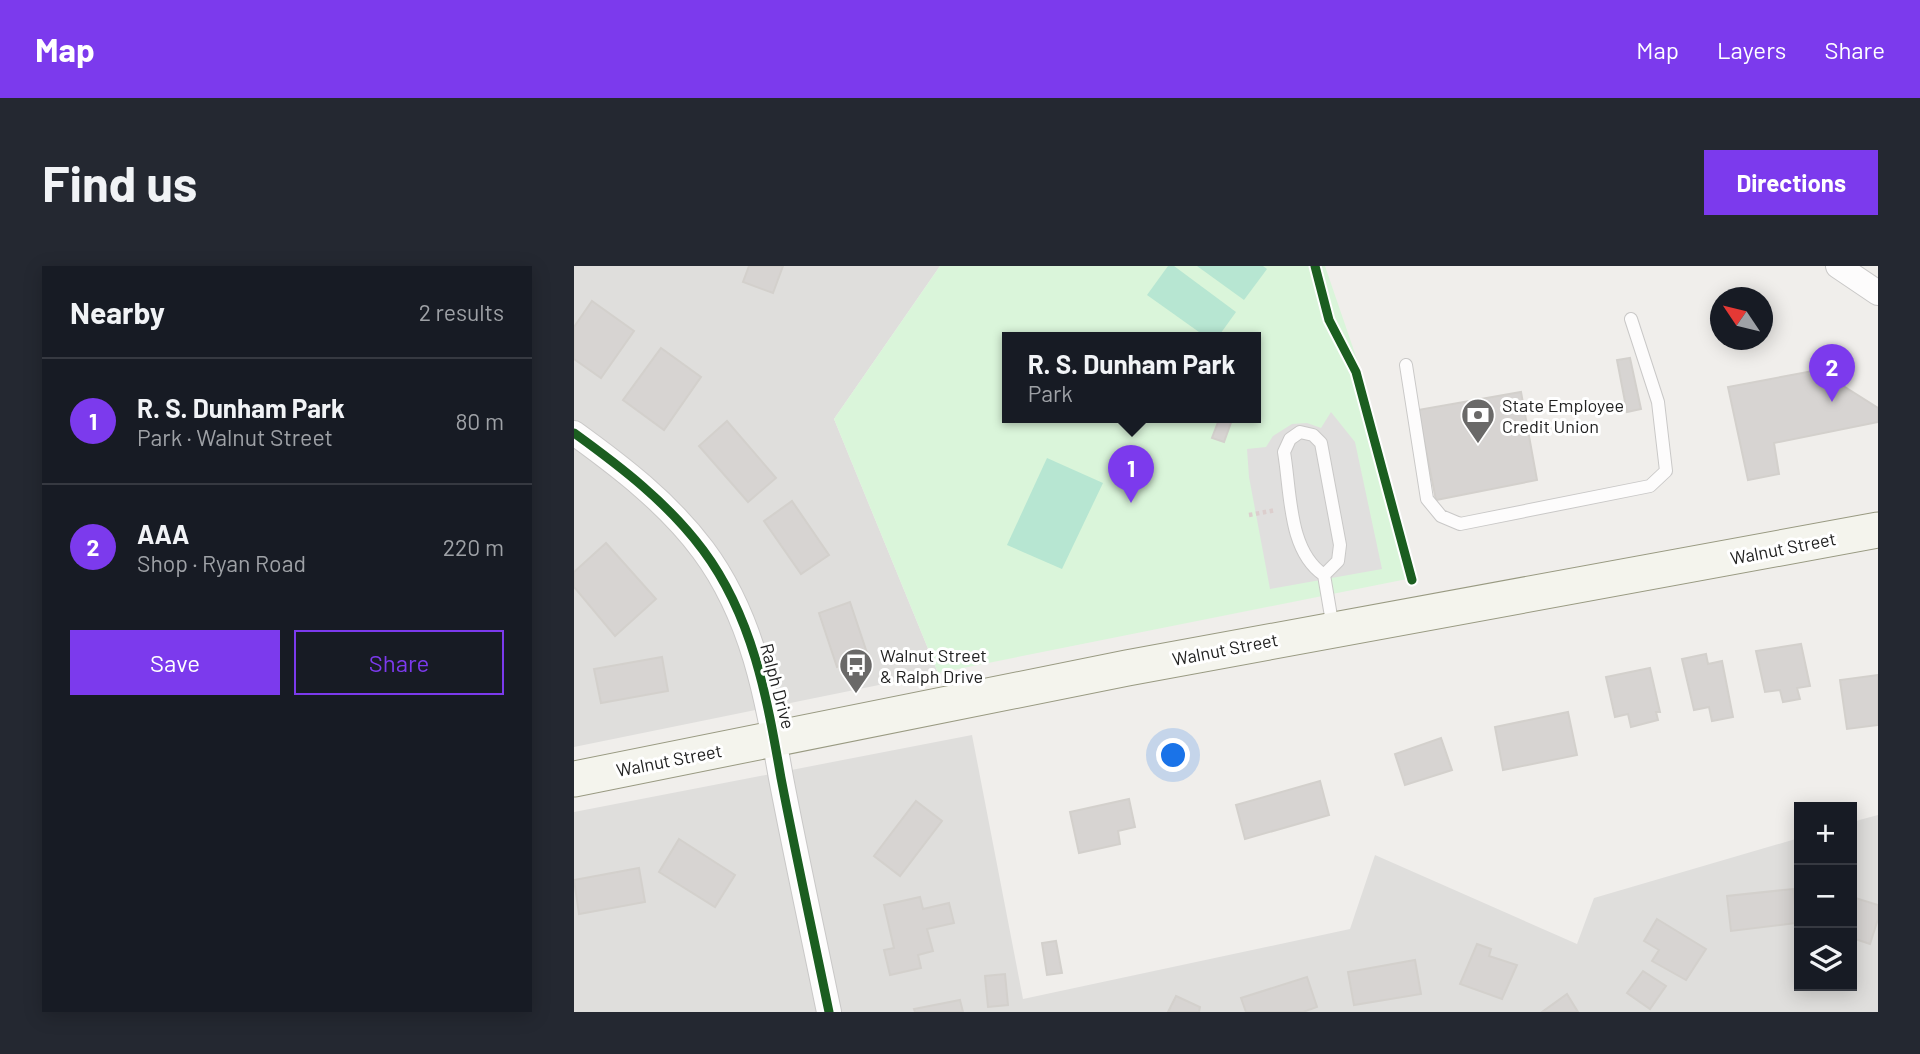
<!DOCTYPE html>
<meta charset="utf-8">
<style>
body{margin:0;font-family:Barlow,sans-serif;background:#242831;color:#f1f3f6}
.controls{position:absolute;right:21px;bottom:21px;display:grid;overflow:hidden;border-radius:0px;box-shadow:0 4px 18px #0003}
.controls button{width:63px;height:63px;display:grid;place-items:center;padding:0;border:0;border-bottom:2px solid #363941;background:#171b24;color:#f1f3f6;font:35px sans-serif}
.compass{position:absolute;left:1136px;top:21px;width:63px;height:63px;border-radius:50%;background:#171b24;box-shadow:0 4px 18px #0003;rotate:305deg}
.you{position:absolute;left:600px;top:490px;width:24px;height:24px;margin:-18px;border:5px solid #fff;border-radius:50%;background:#1a73e8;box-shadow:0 0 0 10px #1a73e833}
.badge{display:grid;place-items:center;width:46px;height:46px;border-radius:50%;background:#7c3aed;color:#fff;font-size:23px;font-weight:700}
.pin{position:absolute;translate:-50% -58px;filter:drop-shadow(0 2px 4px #0008)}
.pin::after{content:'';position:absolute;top:37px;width:24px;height:21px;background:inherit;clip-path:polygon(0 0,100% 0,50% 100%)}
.popup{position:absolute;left:428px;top:66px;width:259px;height:91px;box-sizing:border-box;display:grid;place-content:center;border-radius:0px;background:#171b24;filter:drop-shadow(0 2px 5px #0005);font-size:23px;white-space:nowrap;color:#9ea1a6}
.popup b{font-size:26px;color:#f1f3f6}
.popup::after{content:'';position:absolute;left:50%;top:100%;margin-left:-14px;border:14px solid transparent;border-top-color:#171b24}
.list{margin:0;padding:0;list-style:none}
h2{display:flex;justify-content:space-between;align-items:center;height:91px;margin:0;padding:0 28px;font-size:30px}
h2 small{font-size:23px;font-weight:400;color:#9ea1a6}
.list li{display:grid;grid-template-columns:46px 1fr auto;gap:21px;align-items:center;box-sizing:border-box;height:126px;padding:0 28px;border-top:2px solid #363941}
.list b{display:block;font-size:26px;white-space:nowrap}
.list p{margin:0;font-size:23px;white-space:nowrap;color:#9ea1a6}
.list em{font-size:23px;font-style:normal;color:#9ea1a6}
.actions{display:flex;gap:14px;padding:21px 28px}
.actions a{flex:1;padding:16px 0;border:2px solid #7c3aed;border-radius:0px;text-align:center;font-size:24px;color:#7c3aed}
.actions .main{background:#7c3aed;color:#fff}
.icon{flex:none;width:38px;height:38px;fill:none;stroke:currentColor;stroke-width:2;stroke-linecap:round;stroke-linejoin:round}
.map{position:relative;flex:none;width:1304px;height:746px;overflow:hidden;border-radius:0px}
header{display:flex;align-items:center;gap:42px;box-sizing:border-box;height:98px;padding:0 35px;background:#7c3aed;color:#fff}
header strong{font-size:33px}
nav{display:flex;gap:38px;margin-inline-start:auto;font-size:24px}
.intro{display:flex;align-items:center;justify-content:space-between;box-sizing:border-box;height:168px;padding:0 42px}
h1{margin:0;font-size:49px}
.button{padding:18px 32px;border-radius:0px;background:#7c3aed;color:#fff;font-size:24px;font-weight:700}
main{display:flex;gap:42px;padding:0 42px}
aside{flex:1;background:#171b24;border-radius:0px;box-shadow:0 4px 18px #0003}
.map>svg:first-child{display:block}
.residential{fill:#dfdedc}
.park{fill:#daf5da;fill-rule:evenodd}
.pitch{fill:#b7e6d2}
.parking{fill:#e0dfde}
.building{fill:#d7d4d2;stroke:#d3d0cc;stroke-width:2}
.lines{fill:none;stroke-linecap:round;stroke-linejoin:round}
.lane-casing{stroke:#c9c8c7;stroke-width:14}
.street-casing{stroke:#c9c8c7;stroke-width:26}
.secondary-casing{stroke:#999a82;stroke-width:37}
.path{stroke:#dccecd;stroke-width:4.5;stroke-dasharray:3.5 3.5;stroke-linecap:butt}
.lane{stroke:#fdfcfc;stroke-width:12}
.street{stroke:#fdfcfc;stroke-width:24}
.secondary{stroke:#f4f4ed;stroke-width:35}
.cycleway-casing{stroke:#fff;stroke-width:13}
.cycleway{stroke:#1b5e20;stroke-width:9}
.labels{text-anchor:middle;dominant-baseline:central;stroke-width:6;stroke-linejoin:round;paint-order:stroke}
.poi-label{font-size:18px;fill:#222;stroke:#fff;text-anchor:start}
.street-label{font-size:18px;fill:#222;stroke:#fff}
</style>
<header>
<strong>Map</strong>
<nav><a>Map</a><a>Layers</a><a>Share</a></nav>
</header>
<div class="intro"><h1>Find us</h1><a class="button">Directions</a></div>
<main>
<aside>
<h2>Nearby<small>2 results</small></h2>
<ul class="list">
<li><span class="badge">1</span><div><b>R. S. Dunham Park</b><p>Park · Walnut Street</p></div><em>80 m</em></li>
<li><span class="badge">2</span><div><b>AAA</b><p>Shop · Ryan Road</p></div><em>220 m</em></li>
</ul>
<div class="actions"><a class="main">Save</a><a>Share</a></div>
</aside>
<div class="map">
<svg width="1304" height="746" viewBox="0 0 1304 746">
<rect width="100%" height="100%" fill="#f0eeeb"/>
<g class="residential">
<polygon points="0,0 366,0 260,153 364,407 0,481"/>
<polygon points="398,469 449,733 776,663 801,589 1003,678 1020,632 1225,572 1225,720 1278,720 1278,556 1304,549 1304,746 0,746 0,546"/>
</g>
<path class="park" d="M366 0H751L789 111 838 312 364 407 260 153ZM433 71H681V151H433Z"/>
<g class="pitch">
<polygon points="594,0 600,0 662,46 644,71 632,71 573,29"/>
<polygon points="623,0 689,0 693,3 670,34"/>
<polygon points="473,192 529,217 488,303 433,279"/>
</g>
<polygon class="parking" points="757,146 781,176 808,303 696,323 675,211 673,183 692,181 699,170 718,158 733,157 747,162"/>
<g class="building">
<polygon points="175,0 209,0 199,27 169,16"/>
<polygon points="18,35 60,65 27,112 0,93 0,61"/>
<polygon points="87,82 127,111 90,164 49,134"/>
<polygon points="1056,92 1067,143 1053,146 1043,94"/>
<polygon points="1244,104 1304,142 1304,156 1200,177 1205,208 1174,214 1154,121"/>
<polygon points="947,126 963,214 862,234 844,144"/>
<polygon points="646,151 659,151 650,176 638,172"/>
<polygon points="153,155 202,212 174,236 125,180"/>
<polygon points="218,235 255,289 227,308 190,255"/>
<polygon points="32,277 82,333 41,370 0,321 0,306"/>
<polygon points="276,336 294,390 263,401 245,347"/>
<polygon points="1227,378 1236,420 1223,422 1226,433 1209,436 1206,424 1191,426 1182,385"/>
<polygon points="1132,388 1134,398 1148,395 1159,451 1138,455 1135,441 1120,444 1108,393"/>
<polygon points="88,391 94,425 27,437 20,403"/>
<polygon points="1076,402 1086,446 1082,446 1084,454 1057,461 1054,448 1041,451 1032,411"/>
<polygon points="1304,409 1304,459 1273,463 1266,414"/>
<polygon points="994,446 1003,489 929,504 921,461"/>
<polygon points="867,472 878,504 831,519 821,488"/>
<polygon points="746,515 755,549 671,573 662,539"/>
<polygon points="555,533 561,561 544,565 546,578 505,587 496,546"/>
<polygon points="342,535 368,555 326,610 300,590"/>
<polygon points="105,573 161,609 141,641 85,606"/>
<polygon points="65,602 71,636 5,648 0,614"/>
<polygon points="1219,623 1223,657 1157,665 1153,630"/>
<polygon points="346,631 349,643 375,637 380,657 353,663 359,685 344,689 347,702 316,709 310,684 320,682 310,639"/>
<polygon points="1278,631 1304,639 1304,653 1296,678 1278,672"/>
<polygon points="1083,653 1132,683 1112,714 1078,695 1085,684 1070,675"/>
<polygon points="482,675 488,707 473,709 468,677"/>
<polygon points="903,678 917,683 915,690 943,699 928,733 886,718"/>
<polygon points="841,694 847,728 780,739 774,706"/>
<polygon points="1069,705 1092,720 1076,743 1053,727"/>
<polygon points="431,708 434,739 414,741 411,710"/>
<polygon points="733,711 743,741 729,746 672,746 667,732"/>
<polygon points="993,728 1004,746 968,746"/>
<polygon points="602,730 626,741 625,746 594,746"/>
<polygon points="386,734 389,746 341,746 340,743"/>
</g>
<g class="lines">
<g class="lane-casing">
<g id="lane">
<polyline points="832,99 853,233 867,250 886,258 1076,220 1092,205 1084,136 1057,53"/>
<path d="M750 309 764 295 766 279 747 177 739 169 726 166 716 173 710 186C717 227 714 285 750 309L759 362"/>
</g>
</g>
<g class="street-casing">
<g id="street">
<polyline points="1264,0 1304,27"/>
<path d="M0 167C47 201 94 237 129 284 179 351 193 432 207 512 222 590 239 668 255 746"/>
</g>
</g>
<g class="secondary-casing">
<polyline id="secondary" points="0,513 553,402 1304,264"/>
</g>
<polyline class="path" points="675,249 702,244"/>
<use href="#lane" class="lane"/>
<use href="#street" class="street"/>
<use href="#secondary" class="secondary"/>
<g class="cycleway-casing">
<g id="cycleway">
<polyline points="741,0 755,54 782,106 838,314"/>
<path d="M0 167C47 201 94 237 129 284 179 351 193 432 207 512 222 590 239 668 255 746"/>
</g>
</g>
<use href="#cycleway" class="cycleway"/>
</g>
<defs>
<g id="bank-pin" transform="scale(1.75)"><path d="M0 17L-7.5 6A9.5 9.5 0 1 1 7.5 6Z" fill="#6a6968" stroke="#fff"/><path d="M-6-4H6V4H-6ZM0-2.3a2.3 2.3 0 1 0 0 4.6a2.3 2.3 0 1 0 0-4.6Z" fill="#fff"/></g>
<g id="bus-pin" transform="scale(1.75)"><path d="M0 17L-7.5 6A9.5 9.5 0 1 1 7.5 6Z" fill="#6a6968" stroke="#fff"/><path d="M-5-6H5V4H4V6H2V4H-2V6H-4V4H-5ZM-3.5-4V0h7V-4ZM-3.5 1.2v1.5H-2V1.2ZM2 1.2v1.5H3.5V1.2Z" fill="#fff"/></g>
</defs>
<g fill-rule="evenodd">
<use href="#bank-pin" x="904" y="149"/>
<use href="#bus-pin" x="282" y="399"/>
</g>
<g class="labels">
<g class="poi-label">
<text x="928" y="139">State Employee<tspan x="928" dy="21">Credit Union</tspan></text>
<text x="306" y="389">Walnut Street<tspan x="306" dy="21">&amp; Ralph Drive</tspan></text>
</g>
<g class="street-label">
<text transform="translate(1209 282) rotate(-11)">Walnut Street</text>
<text transform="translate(651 383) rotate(-11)">Walnut Street</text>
<text transform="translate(204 420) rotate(75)">Ralph Drive</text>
<text transform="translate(95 494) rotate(-11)">Walnut Street</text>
</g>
</g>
</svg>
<div class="controls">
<button>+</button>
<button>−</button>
<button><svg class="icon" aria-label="layers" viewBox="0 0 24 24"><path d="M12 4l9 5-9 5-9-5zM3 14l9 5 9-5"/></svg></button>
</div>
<svg class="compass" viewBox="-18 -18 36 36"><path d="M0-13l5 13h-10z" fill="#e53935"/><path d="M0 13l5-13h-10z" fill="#9ea1a6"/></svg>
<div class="you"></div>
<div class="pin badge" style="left:557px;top:237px">1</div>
<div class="popup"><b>R. S. Dunham Park</b>Park</div>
<div class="pin badge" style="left:1258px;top:136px">2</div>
</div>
</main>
